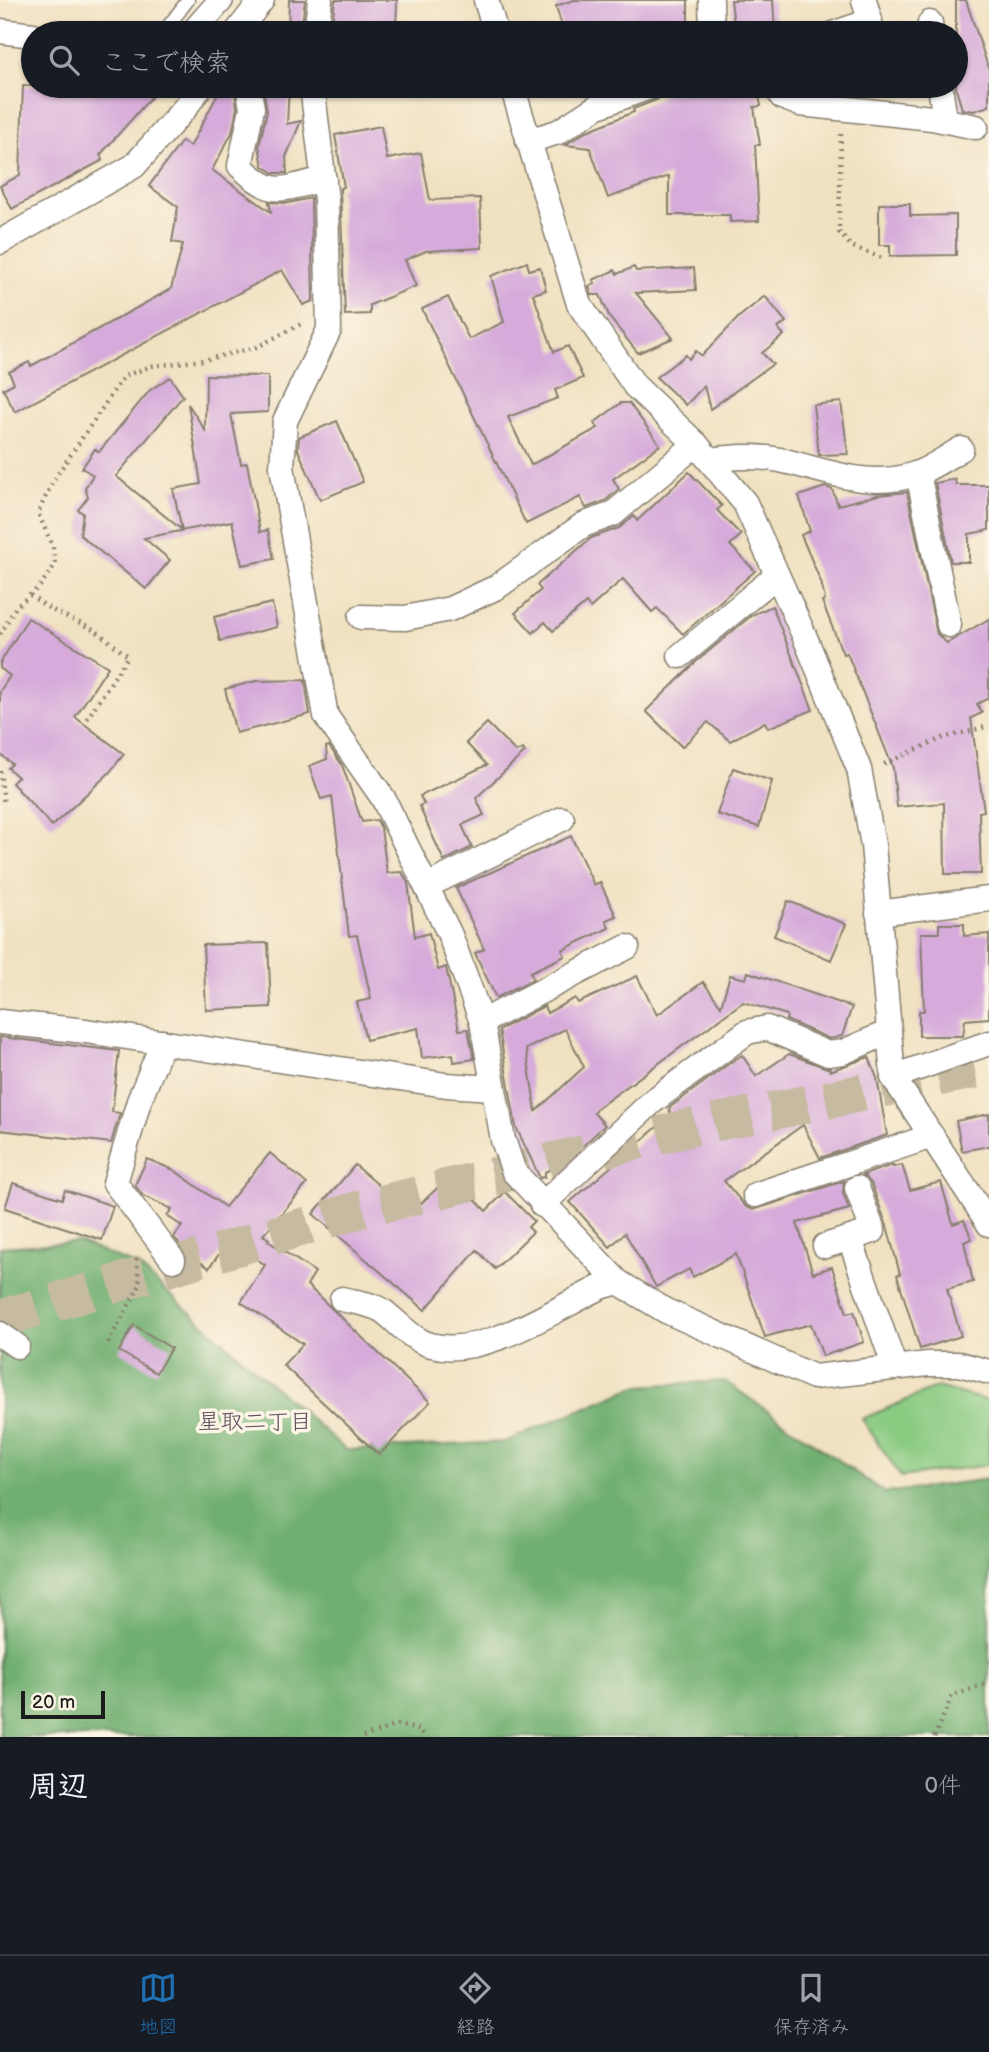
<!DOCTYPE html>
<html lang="ja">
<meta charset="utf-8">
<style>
body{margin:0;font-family:"Balsamiq Sans","Klee One",sans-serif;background:#20242c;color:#f1f3f6}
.scale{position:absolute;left:21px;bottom:18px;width:84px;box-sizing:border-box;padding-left:7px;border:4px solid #1c1c1c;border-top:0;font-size:19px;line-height:24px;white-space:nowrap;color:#1c1c1c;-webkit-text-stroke:5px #fcf5e5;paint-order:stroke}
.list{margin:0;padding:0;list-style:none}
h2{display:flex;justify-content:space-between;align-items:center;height:91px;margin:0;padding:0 28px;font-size:30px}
h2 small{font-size:23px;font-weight:400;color:#9ea1a6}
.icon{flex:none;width:38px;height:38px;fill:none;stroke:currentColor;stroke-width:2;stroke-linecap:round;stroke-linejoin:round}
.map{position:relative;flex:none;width:989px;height:1737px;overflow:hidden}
.search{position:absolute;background:#171b24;box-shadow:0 2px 5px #0004;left:21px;right:21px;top:21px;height:77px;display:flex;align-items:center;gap:18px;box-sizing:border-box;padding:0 24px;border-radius:38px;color:#9ea1a6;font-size:26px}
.sheet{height:217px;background:#171b24}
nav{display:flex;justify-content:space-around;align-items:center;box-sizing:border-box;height:98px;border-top:2px solid #363941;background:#171b24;font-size:19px;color:#9ea1a6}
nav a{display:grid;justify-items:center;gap:4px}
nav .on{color:#1f6fb2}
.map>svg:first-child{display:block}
.green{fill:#8acb82;stroke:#53744f;stroke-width:2}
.forest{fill:#6faf70;stroke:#466646;stroke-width:2}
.building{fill:#d6aada;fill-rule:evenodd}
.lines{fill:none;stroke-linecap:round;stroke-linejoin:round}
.motorway-tunnel{stroke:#c6baa0;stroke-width:38;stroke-dasharray:38 19;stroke-linecap:butt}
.service-casing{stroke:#867e6e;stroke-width:15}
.minor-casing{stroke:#867e6e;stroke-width:27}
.path{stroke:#867e6e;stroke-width:4.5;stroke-dasharray:2 5;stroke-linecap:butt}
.service{stroke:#fff;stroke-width:12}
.minor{stroke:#fff;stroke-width:24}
.labels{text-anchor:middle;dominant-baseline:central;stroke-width:7;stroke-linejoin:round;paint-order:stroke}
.neighbourhood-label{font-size:23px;fill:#5d4e5e;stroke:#fcf5e5}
</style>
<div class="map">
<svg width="989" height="1737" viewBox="0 0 989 1737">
<rect width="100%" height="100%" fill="#fcf5e5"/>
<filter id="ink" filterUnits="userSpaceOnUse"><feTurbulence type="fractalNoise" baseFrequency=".0143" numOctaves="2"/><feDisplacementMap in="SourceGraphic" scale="14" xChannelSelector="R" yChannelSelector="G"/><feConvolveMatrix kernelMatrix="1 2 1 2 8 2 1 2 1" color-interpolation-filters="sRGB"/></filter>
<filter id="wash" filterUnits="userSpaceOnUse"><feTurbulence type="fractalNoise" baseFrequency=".00686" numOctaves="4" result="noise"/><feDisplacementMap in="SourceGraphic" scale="28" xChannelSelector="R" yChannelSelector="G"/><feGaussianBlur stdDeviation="1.57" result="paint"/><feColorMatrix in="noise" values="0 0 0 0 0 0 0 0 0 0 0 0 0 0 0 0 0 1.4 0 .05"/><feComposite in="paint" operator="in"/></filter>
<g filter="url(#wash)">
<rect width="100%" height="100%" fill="#f0e1c1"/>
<polygon class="green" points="937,1387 989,1401 989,1465 901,1477 862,1419"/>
<polygon class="forest" points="78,1242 138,1266 346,1450 504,1442 636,1386 725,1381 885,1493 989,1479 989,1737 0,1737 0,1247"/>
<g id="blocks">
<g class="building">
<polygon points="289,0 305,0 301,33 288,33"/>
<polygon points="335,0 397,0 396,33 331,33"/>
<polygon points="574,0 688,0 688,33 564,33 556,6"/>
<polygon points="731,0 773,0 775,33 735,33"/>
<polygon points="956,0 966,0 989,70 989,106 974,111 962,109 956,89"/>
<polygon points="23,86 161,86 100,155 103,160 12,209 0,186 20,175"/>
<polygon points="222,86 234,86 237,108 232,133 212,170 271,212 269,202 288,203 311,198 313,301 303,305 282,270 15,412 3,389 14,383 9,372 29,362 31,366 171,289 183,244 172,242 178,207 149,186 182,141 190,147"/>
<polygon points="263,86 289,86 287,124 301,121 286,157 287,173 274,173 263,166 259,146 267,111"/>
<polygon points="722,86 757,86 761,106 754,107 760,145 755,145 759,221 730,222 730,215 669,215 669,176 608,198 590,148 565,145 587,131 634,112 633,109 657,100 664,93 722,89"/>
<polygon points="381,126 387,159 421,153 430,200 480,198 482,248 426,251 405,260 416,286 370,305 370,314 345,315 340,188 344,187 335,135"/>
<polygon points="879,204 910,204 910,216 956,215 956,255 890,256 890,245 879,245"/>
<polygon points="527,262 529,270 540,267 546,290 533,294 554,352 568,346 583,378 555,390 558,398 508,417 531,465 598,428 594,423 621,403 629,403 660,445 613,479 619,489 605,501 586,508 580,497 526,524 422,309 448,297 469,339 504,322 491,276"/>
<polygon points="634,267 636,271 694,268 696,290 636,293 673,338 638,353 610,318 600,295 592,295 589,286 595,283 593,280 615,270 617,274"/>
<polygon points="765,296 786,322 778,328 784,335 762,353 773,364 710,409 704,386 686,405 656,377 686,355 689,359 696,351 702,356 739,317"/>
<polygon points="206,375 268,376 268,412 231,414 241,464 247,463 260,532 268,530 274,559 242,565 232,521 144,538 170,560 146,589 80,535 83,513 78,510 88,497 85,488 93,475 82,468 95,449 99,452 150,390 170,377 183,396 116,476 182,530 173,489 201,484 188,404 205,430"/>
<polygon points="841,402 848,454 819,455 813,405"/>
<polygon points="337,421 363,482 320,500 298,450 299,437"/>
<polygon points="689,472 722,506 717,510 741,535 730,545 755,571 683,634 657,608 652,612 623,579 590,608 586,603 553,631 545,622 533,633 515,613 541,590 537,585 591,538 619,528 634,516 637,521"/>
<polygon points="955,479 956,485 989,485 989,530 969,534 969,562 951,562 935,483"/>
<polygon points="825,487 832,489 838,505 878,495 907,492 937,634 947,643 989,619 989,698 977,704 982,713 971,718 984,811 979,812 981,874 945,874 944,803 897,807 893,768 847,653 843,654 822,601 825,600 821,582 801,535 810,531 799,496"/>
<polygon points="272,603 277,627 220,641 214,617"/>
<polygon points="772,606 813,710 768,728 765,722 730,741 708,722 682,747 646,711 697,661 752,615"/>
<polygon points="28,618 108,667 75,717 124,754 109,773 52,826 12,783 18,777 8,768 12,764 0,754 0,691 10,676 0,668 0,663"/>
<polygon points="305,680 310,714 236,733 225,689 256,681"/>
<polygon points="487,723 516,752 523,749 525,752 476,798 484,815 462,825 472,847 444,861 419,806 424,804 420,796 487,765 466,743"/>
<polygon points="329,746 342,765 362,822 377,820 381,828 387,873 402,872 408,883 415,937 429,933 438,970 446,967 459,1030 468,1029 474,1059 454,1062 453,1054 422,1058 418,1028 366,1040 357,1002 371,999 357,935 349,936 332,796 321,799 309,766 327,759 326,747"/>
<polygon points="733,768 772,781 759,827 717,814"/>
<polygon points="571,836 594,885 600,882 616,916 606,920 609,928 562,950 565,956 530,972 533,979 496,998 475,953 484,949 456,888"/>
<polygon points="788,901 846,924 831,960 774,936"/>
<polygon points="939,924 964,924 964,936 989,934 989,1018 965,1020 963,1036 919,1036 919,1011 924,1011 921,933 939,933"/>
<polygon points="268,943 271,1007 206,1010 203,945"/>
<path d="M748 972 852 1007 842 1036 830 1039 786 1020 787 1015 743 1002 596 1109 594 1113 605 1125 565 1163 545 1172V1177L540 1178 516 1127 499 1030 544 1006 547 1013 575 998 578 1003 637 976 657 1015 703 982 721 1006 730 975 746 979ZM565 1029 584 1067 536 1111 526 1049Z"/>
<polygon points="0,1037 119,1051 112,1112 120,1113 111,1143 0,1130"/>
<polygon points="789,1054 830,1069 830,1071 869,1057 877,1078 887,1135 820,1158 803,1125 724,1181 745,1206 753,1210 844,1181 843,1193 849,1209 797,1223 813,1273 832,1267 847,1313 854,1311 864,1342 823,1356 811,1324 765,1337 736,1254 693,1277 689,1269 656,1287 625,1233 610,1247 570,1202 671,1115 669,1108 734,1060 742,1055 756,1076"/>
<polygon points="989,1114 989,1146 962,1151 956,1121"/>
<polygon points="270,1153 307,1184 263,1235 269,1239 268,1241 315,1272 307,1285 430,1402 379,1455 283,1365 303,1344 241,1302 265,1265 230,1239 209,1268 185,1251 174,1237 182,1226 167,1216 172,1209 143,1196 135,1185 147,1159 174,1170 225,1207"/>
<polygon points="355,1165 411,1213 451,1175 486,1211 505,1192 534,1221 528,1227 533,1232 495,1269 477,1250 425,1310 313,1214"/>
<polygon points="892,1165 893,1167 902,1165 910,1190 941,1182 953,1224 964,1220 972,1239 964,1242 973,1282 947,1289 961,1336 920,1349 897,1275 900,1274 887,1226 871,1183 863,1175"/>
<polygon points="13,1183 62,1199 65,1190 113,1206 102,1240 5,1208"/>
<polygon points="134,1325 171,1348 156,1373 119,1351"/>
</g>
</g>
</g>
<g filter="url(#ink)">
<use href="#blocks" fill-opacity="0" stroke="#867e6e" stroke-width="2"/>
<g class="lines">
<polyline class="motorway-tunnel" points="0,1319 358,1210 688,1128 989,1067"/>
<g class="service-casing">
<polyline id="service" points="163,33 188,0"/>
</g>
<g class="minor-casing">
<g id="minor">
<polyline points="486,0 496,33"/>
<polyline points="711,0 712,33"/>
<polyline points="930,23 931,33"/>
<polyline points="0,31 33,35"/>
<polyline points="192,33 221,0"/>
<polyline points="236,33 262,0"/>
<polyline points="316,33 320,0"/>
<polyline points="835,33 870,21 864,0"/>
<path d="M248 86 252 108 240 166C274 199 280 189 324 179"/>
<polyline points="312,86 326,200 329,330 285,421 282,467 326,716 383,798 450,935 482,1022 503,1140 514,1172 618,1282 666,1311 814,1377 928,1364 959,1364 989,1372"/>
<polyline points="512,86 579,304 635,386 696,444 745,503 804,635 859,769 873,845 893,1077 989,1224"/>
<polyline points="776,86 782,97 800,104 932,118 976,127"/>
<polyline points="940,86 945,120"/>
<polyline points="528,141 558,132 598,106 652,86"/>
<polyline points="0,242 134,166 185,108 201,86"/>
<path d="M710 460C733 457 756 455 780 460 825 470 871 491 918 473 933 467 947 457 961 449"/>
<polyline points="918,473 949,625"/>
<polyline points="361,617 405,618 450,609 497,587 583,525 613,514 696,444"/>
<polyline points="680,656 777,575"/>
<polyline points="427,886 562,819"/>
<polyline points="878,913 989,899"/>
<polyline points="0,1022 86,1031 446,1085 493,1088"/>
<polyline points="482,1022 627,947"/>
<polyline points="163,1042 139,1101 115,1183 173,1260"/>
<polyline points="893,1077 989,1043"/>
<polyline points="755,1195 932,1136"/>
<polyline points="542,1205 653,1101 747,1032 767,1028 828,1054 843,1052 889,1032"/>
<polyline points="850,1239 895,1368"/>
<polyline points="825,1246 873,1231 857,1188"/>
<path d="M342 1299C354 1302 373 1304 383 1311 399 1323 412 1340 431 1345 484 1359 555 1309 601 1287L618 1282"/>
<polyline points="0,1334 17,1346"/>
</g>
</g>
<g class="path">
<polyline points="841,134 839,232 851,246 882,258"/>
<polyline points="30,595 50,609 96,631 128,656 87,719"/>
<polyline points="0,634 16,607 40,586 55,565 53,547 38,513 53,481 124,376 152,366 204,360 257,347 303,323"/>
<polyline points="884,764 943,738 989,726"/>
<polyline points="0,771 4,805"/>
<polyline points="108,1343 140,1285 136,1255"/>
<polyline points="363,1737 397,1725 420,1730 423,1737"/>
<polyline points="934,1737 952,1696 989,1683"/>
</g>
<use href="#service" class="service"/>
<use href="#minor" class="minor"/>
</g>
</g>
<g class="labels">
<g class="neighbourhood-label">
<text x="255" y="1422">星取二丁目</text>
</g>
</g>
</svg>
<div class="scale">20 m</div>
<div class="search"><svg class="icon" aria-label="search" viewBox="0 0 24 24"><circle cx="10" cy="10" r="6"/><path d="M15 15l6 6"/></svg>ここで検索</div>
</div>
<section class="sheet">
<h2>周辺<small>0件</small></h2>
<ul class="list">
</ul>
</section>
<nav>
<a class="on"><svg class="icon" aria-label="map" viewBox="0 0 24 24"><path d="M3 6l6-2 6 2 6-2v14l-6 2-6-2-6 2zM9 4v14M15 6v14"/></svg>地図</a>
<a><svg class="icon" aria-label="directions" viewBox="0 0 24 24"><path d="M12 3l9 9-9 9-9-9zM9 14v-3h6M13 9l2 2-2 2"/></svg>経路</a>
<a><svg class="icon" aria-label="saved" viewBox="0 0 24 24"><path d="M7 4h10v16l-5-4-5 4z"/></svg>保存済み</a>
</nav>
